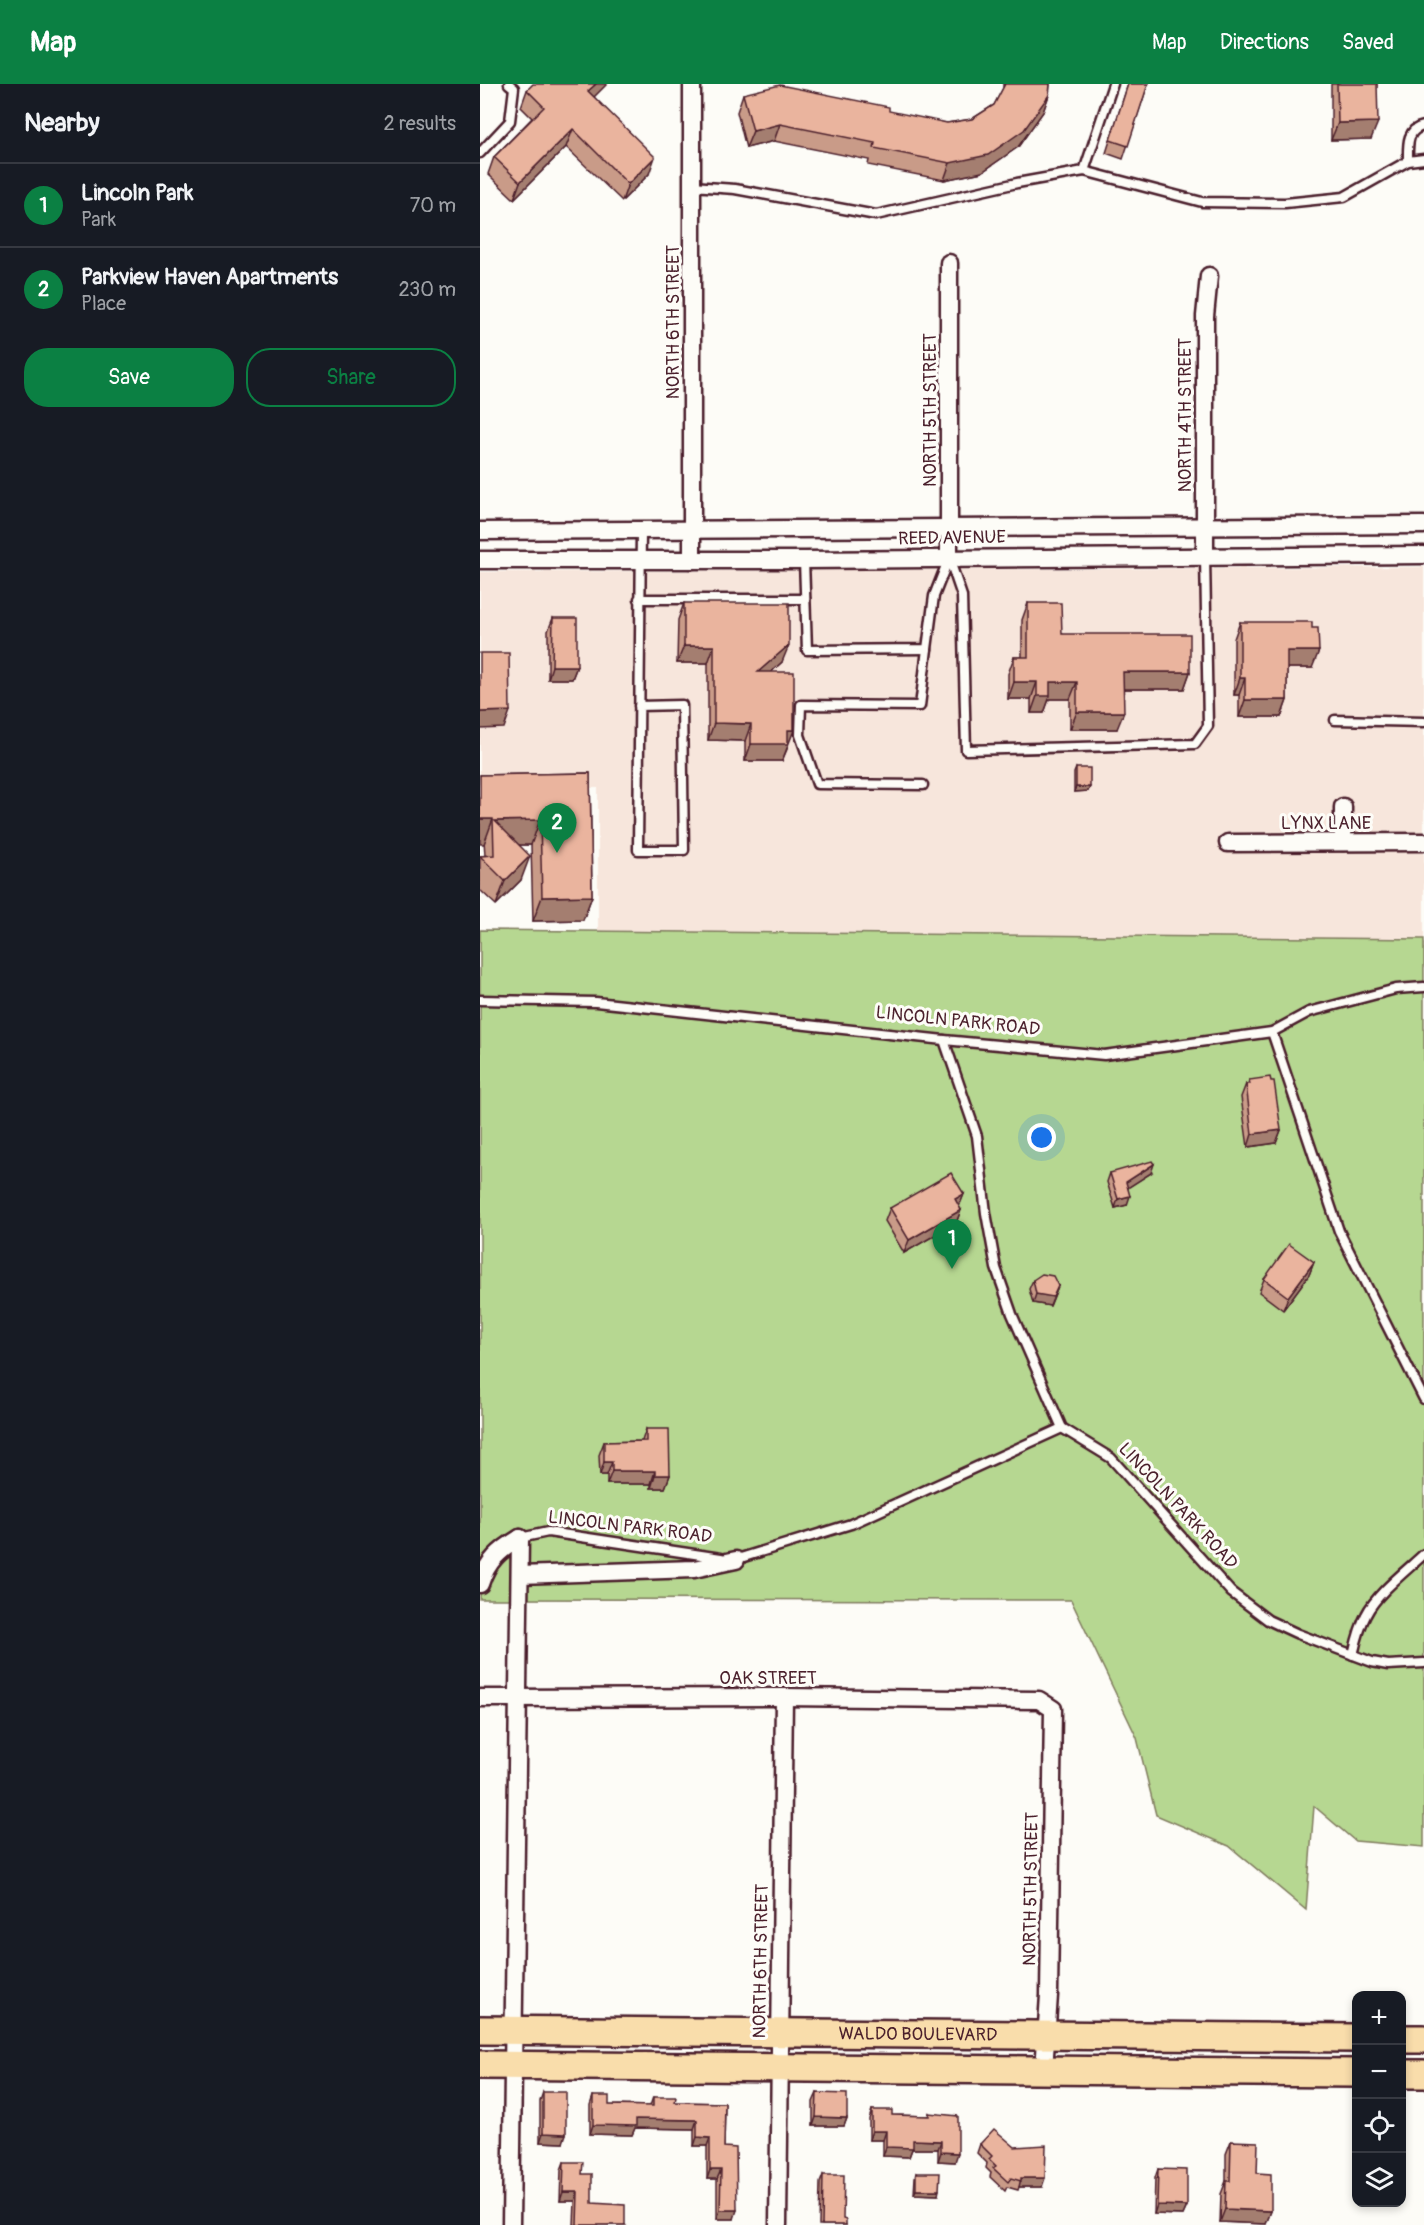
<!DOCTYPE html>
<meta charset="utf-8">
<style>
body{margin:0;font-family:Pangolin,sans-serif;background:#242831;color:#f1f3f6}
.controls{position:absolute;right:18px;bottom:18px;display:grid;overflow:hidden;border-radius:12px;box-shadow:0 3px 9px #0003}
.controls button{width:54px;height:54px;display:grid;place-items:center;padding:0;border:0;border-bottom:2px solid #363941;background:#171b24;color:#f1f3f6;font:30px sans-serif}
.you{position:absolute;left:562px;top:1054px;width:21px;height:21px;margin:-15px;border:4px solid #fff;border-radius:50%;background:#1a73e8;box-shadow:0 0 0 9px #1a73e833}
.badge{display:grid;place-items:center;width:39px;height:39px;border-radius:50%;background:#0b8043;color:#fff;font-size:20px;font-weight:700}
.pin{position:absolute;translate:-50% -50px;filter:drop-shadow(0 2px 3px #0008)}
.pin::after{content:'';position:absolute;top:32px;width:21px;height:18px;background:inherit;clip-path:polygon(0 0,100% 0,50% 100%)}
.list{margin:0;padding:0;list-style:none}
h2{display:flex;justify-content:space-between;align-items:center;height:78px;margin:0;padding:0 24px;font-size:26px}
h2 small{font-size:20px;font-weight:400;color:#9ea1a6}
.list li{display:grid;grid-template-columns:39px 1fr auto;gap:18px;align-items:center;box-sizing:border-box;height:84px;padding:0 24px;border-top:2px solid #363941}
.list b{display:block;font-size:22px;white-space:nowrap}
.list p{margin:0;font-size:20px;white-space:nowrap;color:#9ea1a6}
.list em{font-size:20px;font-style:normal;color:#9ea1a6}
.actions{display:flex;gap:12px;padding:18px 24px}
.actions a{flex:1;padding:14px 0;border:2px solid #0b8043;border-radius:24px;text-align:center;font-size:21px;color:#0b8043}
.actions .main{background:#0b8043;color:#fff}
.icon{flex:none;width:33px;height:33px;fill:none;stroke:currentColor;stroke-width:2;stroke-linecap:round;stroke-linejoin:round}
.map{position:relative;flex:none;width:944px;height:2141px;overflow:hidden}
header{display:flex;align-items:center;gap:36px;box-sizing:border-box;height:84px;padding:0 30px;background:#0b8043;color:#fff}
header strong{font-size:28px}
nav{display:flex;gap:33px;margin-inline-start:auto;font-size:21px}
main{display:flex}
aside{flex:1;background:#171b24}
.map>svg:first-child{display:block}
.built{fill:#f7e6dc}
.green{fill:#b6d791;stroke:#807b5e;stroke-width:1.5}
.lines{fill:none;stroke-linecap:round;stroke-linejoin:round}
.lane-casing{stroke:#4a1f2b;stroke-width:13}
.street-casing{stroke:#4a1f2b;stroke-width:21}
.primary-casing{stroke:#4a1f2b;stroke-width:32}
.lane{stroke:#fdfcf7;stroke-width:8}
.street{stroke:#fdfcf7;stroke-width:16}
.primary{stroke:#f9ddab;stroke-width:27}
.wall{fill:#c99b88;stroke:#4a1f2b;stroke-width:1.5}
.shaded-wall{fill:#a47e6f;stroke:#4a1f2b;stroke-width:1.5}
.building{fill:#eab49e;stroke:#4a1f2b;stroke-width:1.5}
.labels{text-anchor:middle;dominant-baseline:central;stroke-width:6;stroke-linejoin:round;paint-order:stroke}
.street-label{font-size:18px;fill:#4a1f2b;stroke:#fdfcf7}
</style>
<header>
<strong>Map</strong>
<nav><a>Map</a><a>Directions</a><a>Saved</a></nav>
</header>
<main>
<aside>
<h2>Nearby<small>2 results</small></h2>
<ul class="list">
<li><span class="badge">1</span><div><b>Lincoln Park</b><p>Park</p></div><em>70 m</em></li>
<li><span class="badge">2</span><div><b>Parkview Haven Apartments</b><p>Place</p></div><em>230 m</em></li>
</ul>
<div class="actions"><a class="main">Save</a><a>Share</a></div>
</aside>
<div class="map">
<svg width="944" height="2141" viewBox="0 0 944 2141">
<rect width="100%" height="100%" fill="#fdfcf7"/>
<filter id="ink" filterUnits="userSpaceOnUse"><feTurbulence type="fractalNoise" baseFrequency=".0167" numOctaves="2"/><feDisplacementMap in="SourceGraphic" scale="12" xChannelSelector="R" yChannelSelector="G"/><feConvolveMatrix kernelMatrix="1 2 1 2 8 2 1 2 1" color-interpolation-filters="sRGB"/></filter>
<g filter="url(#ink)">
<polygon class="built" points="944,483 944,855 118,847 118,704 0,704 0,488"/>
<polygon class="green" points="0,846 944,855 944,1763 875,1757 834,1722 826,1826 749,1762 676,1731 657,1654 591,1516 0,1515"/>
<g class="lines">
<g class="lane-casing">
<g id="lane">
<polyline points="0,69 30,37 34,4 29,0"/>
<path d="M928 77C928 62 926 45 944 42"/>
<polyline points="604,87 633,0"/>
<polyline points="212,102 255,105 396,131 537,99 604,87 722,118 805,119 864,113 928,77 944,75"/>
<polyline points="469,474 482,512 486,666 715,660 728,642 725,472"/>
<polyline points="324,476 327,566 447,565 454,512 469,474"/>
<polyline points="159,515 325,515"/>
<polyline points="159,622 202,621 204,766 158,766 161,446"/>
<polyline points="855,636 944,638"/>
<polyline points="443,701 337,700 320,651 321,621 440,622 447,565"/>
<polyline points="0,916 116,918 464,956 624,971 792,948 829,928 916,905 944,903"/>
<polyline points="792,948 859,1147 944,1315"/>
<polyline points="464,956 497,1052 506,1129 516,1184 532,1230 582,1344"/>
<polyline points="40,1454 68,1448 241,1474"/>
<polyline points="254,1476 371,1440 582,1344 631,1374 751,1508 788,1536 818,1550 892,1578 908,1581 944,1579"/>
<path d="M873 1571C876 1558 879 1544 886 1531 897 1509 926 1487 944 1470"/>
</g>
</g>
<g class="street-casing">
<g id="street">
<polyline points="212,0 212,476"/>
<polyline points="0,447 944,441"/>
<polyline points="725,472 725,232 729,192"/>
<polyline points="469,474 469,179"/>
<polyline points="0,476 324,476 944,471"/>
<polyline points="863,723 863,758"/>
<polyline points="748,759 944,758"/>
<polyline points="40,1491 214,1485 256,1476"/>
<path d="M0 1500C7 1477 20 1466 40 1454"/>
<polyline points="0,1614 304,1613 559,1616 573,1625 569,1911 564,1986"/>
<polyline points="31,2141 40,1454"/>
<polyline points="298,2141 304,1613"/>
</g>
</g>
<g class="primary-casing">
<g id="primary">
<path id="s1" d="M0 1946 876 1954"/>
<polyline points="922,1955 944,1955"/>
<polyline points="0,1981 876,1989"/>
<polyline points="922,1990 944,1990"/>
</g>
</g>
<use href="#lane" class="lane"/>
<use href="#street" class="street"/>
<use href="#primary" class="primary"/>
</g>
<g class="wall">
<polygon points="523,0 570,0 569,11 563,28 538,63 502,88 464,96 388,81 389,76 294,57 266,64 257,28 263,10 467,39 492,35 514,21 523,4"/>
<polygon points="648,0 668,0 643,75 626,69"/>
<polygon points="851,0 897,0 891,55 851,56"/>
<polygon points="47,6 114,13 169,90 142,117 86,63 34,115 8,90 14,73 52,34 41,23"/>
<polygon points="204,519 302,578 291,588 308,663 302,677 265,677 265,657 228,656 228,579 197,579 198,536"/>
<polygon points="548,519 582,550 710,588 704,605 643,605 637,645 590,645 590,615 569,615 564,629 551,629 551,615 528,615 528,590 534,573 542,573 542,536"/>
<polygon points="73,534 97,582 92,595 68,595 68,547"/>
<polygon points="760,538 832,584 807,584 807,616 801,633 759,633 759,611 754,611 754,555"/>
<polygon points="596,684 608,707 594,708 594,689"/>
<polygon points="110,689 112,812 103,836 53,837 51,761 39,761 41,796 16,821 0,806 0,772 5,772 0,691"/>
<polygon points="769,996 801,1046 796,1059 768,1063 761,1013 766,1000 768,1000"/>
<polygon points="630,1089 671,1089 648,1103 647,1121 635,1124 627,1098"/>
<polygon points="484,1110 479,1122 481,1126 476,1139 424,1169 405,1137 410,1124"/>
<polygon points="834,1178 829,1191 803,1226 779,1208 784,1195"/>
<polygon points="553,1196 578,1202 570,1222 553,1219 549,1205"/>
<polygon points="166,1345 190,1391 185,1404 171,1404 171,1400 127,1400 127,1391 120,1391 119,1371 124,1358 162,1357"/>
<polygon points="63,2008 83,2059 60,2058 60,2017"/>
<polygon points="337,2009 367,2034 364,2042 333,2042 333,2018"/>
<polygon points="113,2012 129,2021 170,2022 173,2013 195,2018 245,2019 244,2063 254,2135 237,2135 237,2095 227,2095 227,2062 214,2062 214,2045 155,2044 152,2051 110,2050 110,2021"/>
<polygon points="392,2026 412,2031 448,2032 449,2029 475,2078 458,2077 458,2065 432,2065 429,2073 403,2072 403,2056 389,2056 389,2035"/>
<polygon points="751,2057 777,2089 791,2127 786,2140 740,2138 741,2110 746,2097 746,2070"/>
<polygon points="500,2060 562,2103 539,2103 538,2106 527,2103 525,2107 510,2093 511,2089 506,2084 507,2079 497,2069"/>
<polygon points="84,2078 102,2090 112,2119 145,2141 94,2141 95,2117 80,2117 81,2086"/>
<polygon points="678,2085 707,2122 703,2131 674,2130 675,2094"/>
<polygon points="436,2089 458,2111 434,2110 435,2093"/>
<polygon points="343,2091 363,2135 366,2141 339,2141 340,2099"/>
</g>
<g class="shaded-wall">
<polygon points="116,0 127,0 102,25 108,7"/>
<polygon points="569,11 563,28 538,63 502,88 464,96 470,79"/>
<polygon points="898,38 891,55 851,56 858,39"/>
<polygon points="300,40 294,57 266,64 273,47"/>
<polygon points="93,45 86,63 34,115 40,98"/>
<polygon points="175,73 169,90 142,117 148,100"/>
<polygon points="309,561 302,578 272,605 278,588"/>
<polygon points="204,562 234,562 228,579 197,579"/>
<polygon points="807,567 839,567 832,584 800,584"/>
<polygon points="72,582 97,582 92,595 68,595"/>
<polygon points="643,588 710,588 704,605 637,605"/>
<polygon points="760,594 765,594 759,611 754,611"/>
<polygon points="534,598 557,598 551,615 528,615"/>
<polygon points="570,598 597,598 590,615 569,615 564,629 551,629 557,612"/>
<polygon points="765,616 807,616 801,633 759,633"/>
<polygon points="30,627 24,644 0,645 0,628"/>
<polygon points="597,628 644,628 637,645 590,645"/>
<polygon points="234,639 271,640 265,657 228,656"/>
<polygon points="308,646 314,646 302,677 265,677 271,660"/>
<polygon points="596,703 610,703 608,707 594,708"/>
<polygon points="0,735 13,735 4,760 0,760"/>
<polygon points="60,736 51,761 14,761 15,737"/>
<polygon points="50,772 41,796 16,821 25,797"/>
<polygon points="112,812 103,836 53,837 62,813"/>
<polygon points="801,1046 796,1059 768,1063 772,1050"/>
<polygon points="674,1080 671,1089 643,1107 646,1098"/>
<polygon points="484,1110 479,1123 475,1115"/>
<polygon points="650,1112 647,1121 635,1124 638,1115"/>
<polygon points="481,1126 476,1139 424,1169 429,1156"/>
<polygon points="834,1178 829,1191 803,1226 808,1213"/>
<polygon points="578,1202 570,1222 553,1219 556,1210"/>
<polygon points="124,1378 132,1378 127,1391 120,1391"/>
<polygon points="132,1387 175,1387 171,1400 127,1400"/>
<polygon points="175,1391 190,1391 185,1404 171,1404"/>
<polygon points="336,2033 367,2034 364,2042 333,2042"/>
<polygon points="156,2035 217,2036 214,2045 155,2044 152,2051 110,2050 113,2041"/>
<polygon points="392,2047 406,2047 403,2056 389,2056"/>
<polygon points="63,2049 86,2050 83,2059 60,2058"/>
<polygon points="217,2053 230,2054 227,2062 214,2062"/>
<polygon points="433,2056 461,2057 458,2065 432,2065 429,2073 403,2072 406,2063"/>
<polygon points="461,2068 478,2069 475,2078 458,2077"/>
<polygon points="230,2086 241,2086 237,2095 227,2095"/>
<polygon points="541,2094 565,2094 562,2103 539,2103"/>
<polygon points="436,2106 459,2106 458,2111 434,2110"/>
<polygon points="83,2108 98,2108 95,2117 80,2117"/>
<polygon points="677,2121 707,2122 703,2131 674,2130"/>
<polygon points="745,2125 791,2127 786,2140 740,2138"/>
<polygon points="240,2126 257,2126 254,2135 237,2135"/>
</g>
<g class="building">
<polygon points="53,0 116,0 108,7 175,73 148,100 93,45 40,98 14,73 64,23 47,6"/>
<polygon points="525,0 570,0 569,11 544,46 508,71 470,79 394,64 395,59 300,40 273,47 263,10 300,1 409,23 409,27 467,39 492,35 514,21"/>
<polygon points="648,0 668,0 648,62 630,56"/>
<polygon points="857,0 897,0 898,38 858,39"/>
<polygon points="204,519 309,519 309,561 278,588 314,588 314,646 308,646 308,660 271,660 271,640 234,639 234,562 204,562"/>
<polygon points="548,519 581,519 582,550 710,550 710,588 643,588 644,628 597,628 597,598 570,598 570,612 557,612 557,598 534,598 534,573 548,573"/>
<polygon points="73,534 97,534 97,582 72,582"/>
<polygon points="760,538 832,538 832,544 838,544 839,567 807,567 807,616 765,616 765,594 760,594"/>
<polygon points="0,569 29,569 30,627 0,628"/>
<rect x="596" y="684" width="14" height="19"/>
<polygon points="110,689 112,812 62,813 60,736 15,737 50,772 25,797 0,772 14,771 13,735 0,735 0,691"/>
<polygon points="790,993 791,997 794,997 801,1046 772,1050 766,1000 770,1000 769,996"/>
<polygon points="672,1077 674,1080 646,1098 650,1112 638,1115 630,1089"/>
<polygon points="471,1089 484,1110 475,1115 481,1126 429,1156 410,1124"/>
<polygon points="809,1160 834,1178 808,1213 784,1195"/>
<polygon points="562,1190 573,1192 578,1202 573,1213 556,1210 553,1196"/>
<polygon points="166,1345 189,1345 190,1391 175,1391 175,1387 132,1387 132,1378 124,1378 124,1358 166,1357"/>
<polygon points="63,2008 86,2008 86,2050 63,2049"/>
<polygon points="337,2009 367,2010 367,2034 336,2033"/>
<polygon points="113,2012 129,2012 129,2021 173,2022 173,2013 196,2013 195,2018 245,2019 244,2063 256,2064 257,2126 240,2126 241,2086 230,2086 230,2054 217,2053 217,2036 156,2035 156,2042 113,2041"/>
<polygon points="392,2026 412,2026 412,2031 449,2032 449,2029 478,2032 478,2069 461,2068 461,2057 433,2056 433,2064 406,2063 406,2047 392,2047"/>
<polygon points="514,2045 535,2063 566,2061 565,2094 541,2094 541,2097 531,2094 528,2098 513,2084 516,2082 509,2075 512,2072 500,2060"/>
<polygon points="751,2057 778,2058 777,2089 791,2090 791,2127 745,2125 746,2097 750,2097"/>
<polygon points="84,2078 103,2078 102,2090 112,2090 112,2119 145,2121 145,2141 97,2141 98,2108 83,2108"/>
<polygon points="678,2085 707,2086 707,2122 677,2121"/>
<polygon points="436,2089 460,2089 459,2106 436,2106"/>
<polygon points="343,2091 364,2091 363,2135 366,2136 366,2141 342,2141"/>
</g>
</g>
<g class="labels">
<g class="street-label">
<text transform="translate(193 238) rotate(-90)">NORTH 6TH STREET</text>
<text transform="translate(450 326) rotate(-90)">NORTH 5TH STREET</text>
<text transform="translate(705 331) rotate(-90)">NORTH 4TH STREET</text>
<text transform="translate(472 454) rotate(-1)">REED AVENUE</text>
<text x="846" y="739">LYNX LANE</text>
<text transform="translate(478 937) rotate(6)">LINCOLN PARK ROAD</text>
<text transform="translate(698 1422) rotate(47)">LINCOLN PARK ROAD</text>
<text transform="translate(150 1443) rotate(7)">LINCOLN PARK ROAD</text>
<text x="288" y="1594">OAK STREET</text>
<text transform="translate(551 1805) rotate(-89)">NORTH 5TH STREET</text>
<text transform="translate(281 1877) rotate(-89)">NORTH 6TH STREET</text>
<text stroke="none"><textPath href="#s1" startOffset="438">WALDO BOULEVARD</textPath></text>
</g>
</g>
</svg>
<div class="controls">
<button>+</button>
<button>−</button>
<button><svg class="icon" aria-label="locate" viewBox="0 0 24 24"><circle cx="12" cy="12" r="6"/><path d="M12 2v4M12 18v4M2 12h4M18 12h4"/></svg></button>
<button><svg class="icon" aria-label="layers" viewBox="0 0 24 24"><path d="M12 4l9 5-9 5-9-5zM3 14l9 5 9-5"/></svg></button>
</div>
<div class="you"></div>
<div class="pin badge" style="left:472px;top:1185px">1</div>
<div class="pin badge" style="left:77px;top:769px">2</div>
</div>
</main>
